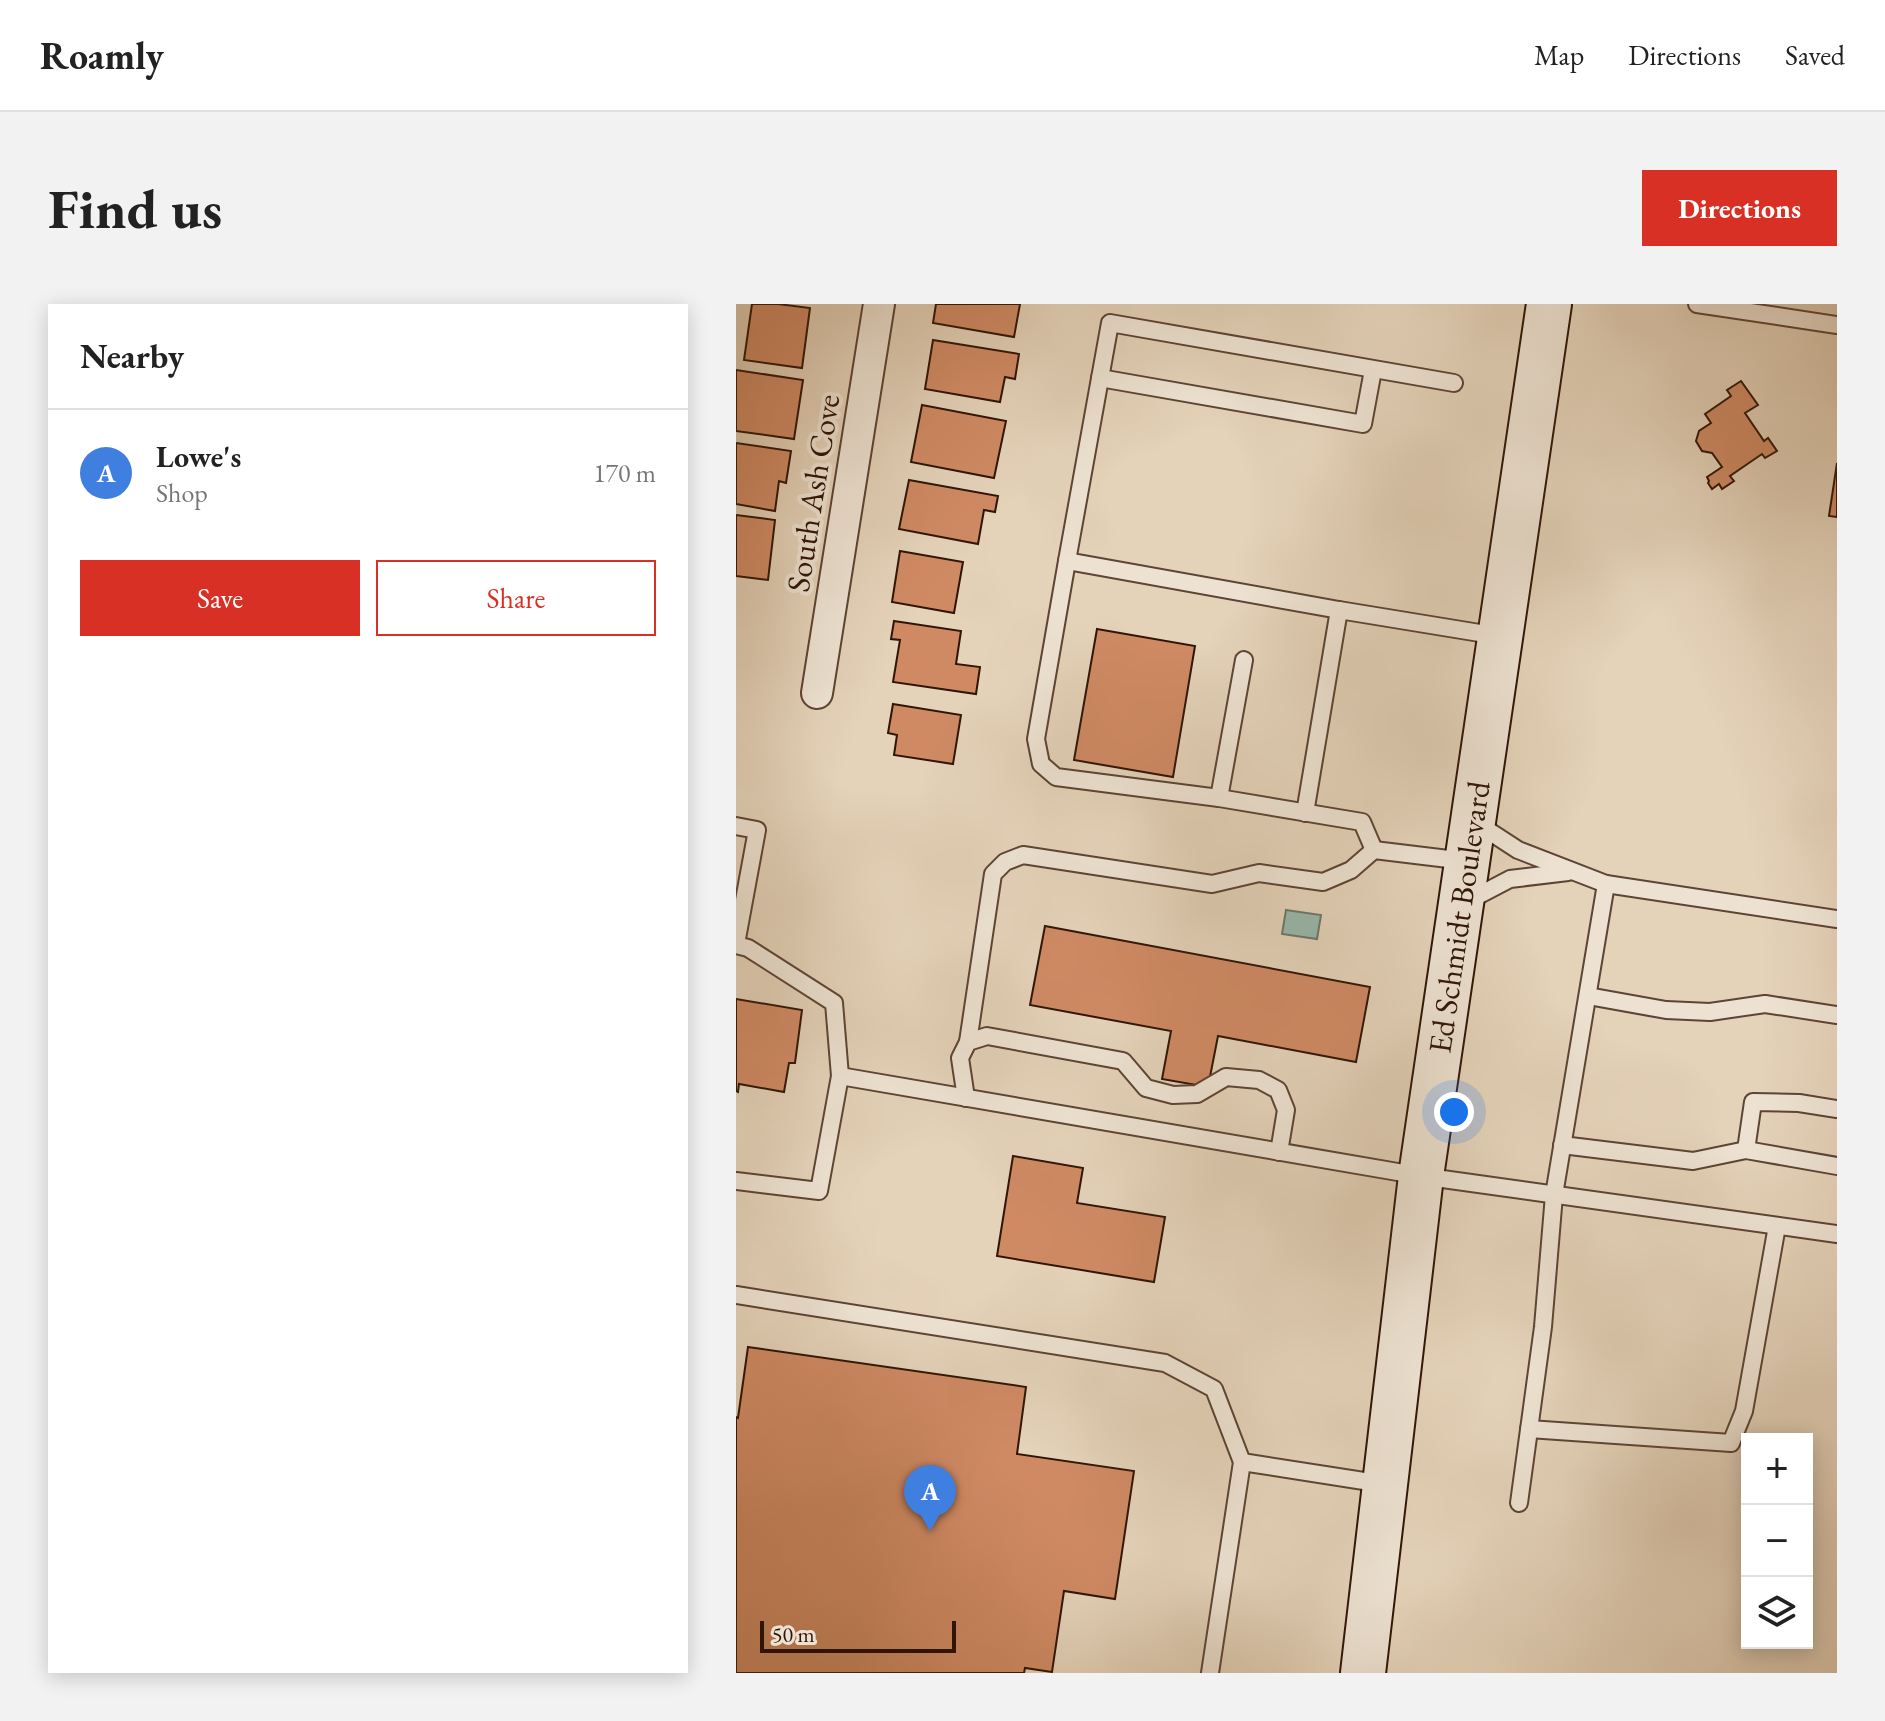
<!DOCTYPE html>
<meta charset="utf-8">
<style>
body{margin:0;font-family:"EB Garamond",serif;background:#f2f2f2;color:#222}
.controls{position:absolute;right:24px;bottom:24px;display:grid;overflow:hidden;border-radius:0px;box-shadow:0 4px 20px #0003}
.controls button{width:72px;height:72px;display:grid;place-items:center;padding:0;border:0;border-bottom:2px solid #e0e0e0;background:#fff;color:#222;font:40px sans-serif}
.scale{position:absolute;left:24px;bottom:20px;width:196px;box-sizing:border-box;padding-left:8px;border:4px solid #301507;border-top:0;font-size:22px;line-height:28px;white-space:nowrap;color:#301507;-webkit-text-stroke:6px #ede2d2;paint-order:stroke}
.you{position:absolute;left:718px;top:808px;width:28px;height:28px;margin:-20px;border:6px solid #fff;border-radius:50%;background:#1a73e8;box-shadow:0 0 0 12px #1a73e833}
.badge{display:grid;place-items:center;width:52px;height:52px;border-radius:50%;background:#d93025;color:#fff;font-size:26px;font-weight:700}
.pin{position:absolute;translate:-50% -66px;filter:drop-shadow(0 2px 4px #0008)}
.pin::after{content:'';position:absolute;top:42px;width:28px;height:24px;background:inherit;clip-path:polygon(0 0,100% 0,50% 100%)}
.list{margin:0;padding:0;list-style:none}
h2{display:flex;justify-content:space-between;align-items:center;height:104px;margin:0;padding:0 32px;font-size:34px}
h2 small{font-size:26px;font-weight:400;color:#767676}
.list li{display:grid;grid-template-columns:52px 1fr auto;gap:24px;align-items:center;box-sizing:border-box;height:128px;padding:0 32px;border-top:2px solid #e0e0e0}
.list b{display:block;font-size:30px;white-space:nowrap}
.list p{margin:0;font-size:26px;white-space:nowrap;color:#767676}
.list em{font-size:26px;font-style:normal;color:#767676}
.actions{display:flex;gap:16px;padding:24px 32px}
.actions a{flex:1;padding:18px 0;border:2px solid #d93025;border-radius:0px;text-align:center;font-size:28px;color:#d93025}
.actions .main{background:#d93025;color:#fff}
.icon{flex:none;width:44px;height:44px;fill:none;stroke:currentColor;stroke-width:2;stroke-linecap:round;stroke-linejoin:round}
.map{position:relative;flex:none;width:1101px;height:1369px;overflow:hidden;border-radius:0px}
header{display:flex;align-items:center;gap:48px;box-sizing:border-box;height:112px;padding:0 40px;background:#fff;border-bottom:2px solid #e0e0e0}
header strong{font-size:38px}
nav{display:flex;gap:44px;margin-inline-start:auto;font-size:28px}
.intro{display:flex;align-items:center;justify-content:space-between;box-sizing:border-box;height:192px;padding:0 48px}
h1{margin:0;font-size:56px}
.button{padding:20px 36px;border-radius:0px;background:#d93025;color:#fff;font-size:28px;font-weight:700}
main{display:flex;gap:48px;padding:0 48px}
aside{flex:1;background:#fff;border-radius:0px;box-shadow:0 4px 20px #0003}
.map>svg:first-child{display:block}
.water{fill:#97b8aa;stroke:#6e7769;stroke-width:2}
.building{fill:#cf8a64;stroke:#301507;stroke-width:2}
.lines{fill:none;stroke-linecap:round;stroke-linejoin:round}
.lane-casing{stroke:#5d4434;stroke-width:20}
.street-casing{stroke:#5d4434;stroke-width:34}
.secondary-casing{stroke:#301507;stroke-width:48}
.lane{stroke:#ede2d2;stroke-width:16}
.street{stroke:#ede2d2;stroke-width:30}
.secondary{stroke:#ede2d2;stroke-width:44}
.labels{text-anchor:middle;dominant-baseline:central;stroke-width:8;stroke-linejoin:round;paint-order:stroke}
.street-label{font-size:32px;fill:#301507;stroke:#ede2d2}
</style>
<header>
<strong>Roamly</strong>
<nav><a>Map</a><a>Directions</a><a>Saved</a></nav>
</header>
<div class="intro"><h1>Find us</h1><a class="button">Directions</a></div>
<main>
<aside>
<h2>Nearby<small></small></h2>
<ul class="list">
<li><span class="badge" style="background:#3f7fe0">A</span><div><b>Lowe's</b><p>Shop</p></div><em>170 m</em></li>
</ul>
<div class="actions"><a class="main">Save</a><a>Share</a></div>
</aside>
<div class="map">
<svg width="1101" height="1369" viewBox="0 0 1101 1369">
<rect width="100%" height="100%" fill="#e4d2b9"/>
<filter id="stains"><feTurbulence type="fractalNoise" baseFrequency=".0025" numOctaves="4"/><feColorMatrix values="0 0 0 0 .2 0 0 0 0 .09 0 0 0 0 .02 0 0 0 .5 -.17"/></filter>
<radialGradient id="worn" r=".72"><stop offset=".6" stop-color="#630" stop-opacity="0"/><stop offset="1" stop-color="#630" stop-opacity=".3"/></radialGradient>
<polygon class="water" points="550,606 585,611 581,635 546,630"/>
<g class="building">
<polygon points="16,0 42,0 74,4 66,64 8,56"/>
<polygon points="200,0 284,0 278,33 197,19"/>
<polygon points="197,36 283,50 279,75 269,73 264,98 189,85"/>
<polygon points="0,66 67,76 58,135 0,127"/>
<polygon points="1005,77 1022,101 1009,109 1028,137 1032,134 1041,147 1029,154 1026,150 994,172 998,177 986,185 983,180 976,185 972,179 973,177 971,173 986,163 976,149 966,147 960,137 963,127 975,119 969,110 995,92 991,86"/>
<polygon points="186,101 270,117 258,174 175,158"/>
<polygon points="0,139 55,147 50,179 43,177 39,207 0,200"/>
<polygon points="1101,159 1101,213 1093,212"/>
<polygon points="173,176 262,192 259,208 248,206 242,240 163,225"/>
<polygon points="0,211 39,216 32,276 0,272"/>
<polygon points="164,247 227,258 218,309 156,298"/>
<polygon points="158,317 225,327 220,360 244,363 240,390 157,378 164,336 155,335"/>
<polygon points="361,325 459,342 437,473 338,456"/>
<polygon points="157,400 225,411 217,460 158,451 161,431 152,429"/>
<polygon points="309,622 634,683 620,758 482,732 472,783 426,775 435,727 294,701"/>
<polygon points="0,695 66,706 59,759 53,759 48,788 3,780 2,788 0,787"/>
<polygon points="277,852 347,864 341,899 429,913 418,978 261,952"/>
<polygon points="12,1043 290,1083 281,1150 398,1167 379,1295 328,1287 316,1368 289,1364 288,1369 0,1369 0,1113 2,1114"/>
</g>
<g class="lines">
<g class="lane-casing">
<g id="lane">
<polyline points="961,0 1101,21"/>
<polyline points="364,74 627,120 637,66"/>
<polyline points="331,257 300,435 305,460 320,473 483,494 626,518 638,546"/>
<polyline points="603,306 331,257 374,19 718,79"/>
<polyline points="483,494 508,356"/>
<polyline points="569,509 603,306 762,332"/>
<polyline points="739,518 782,546 870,580"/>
<polyline points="0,522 21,526 0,640"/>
<polyline points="730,598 774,575 832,568"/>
<polyline points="0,641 12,644 98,699 104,772"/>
<polyline points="852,692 930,706 974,708 1029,700 1101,711"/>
<polyline points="232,738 257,570 269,558 287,551 476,580 523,569 587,578 615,566 638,546 729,557"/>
<polyline points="230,794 224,754 232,738 251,732 387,757 410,784 437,791 461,790 490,773 523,776 542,786 550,806 543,848"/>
<polyline points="826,841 957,857 1010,846 1101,862"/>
<polyline points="1010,846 1017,798 1063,799 1101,805"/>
<polyline points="0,877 83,887 104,772 685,872 1101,930"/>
<polyline points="0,991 429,1059 478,1085 506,1158 647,1180"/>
<polyline points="793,1125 995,1139 1008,1107 1041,922"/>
<polyline points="783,1199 807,1023 818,891 870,580 1101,615"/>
<polyline points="474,1369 506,1158"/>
</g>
</g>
<g class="street-casing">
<polyline id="street" points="81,389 143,0"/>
</g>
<g class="secondary-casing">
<g id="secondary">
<path id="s1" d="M627 1369 685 872 813 0"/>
</g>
</g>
<use href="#lane" class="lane"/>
<use href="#street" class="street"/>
<use href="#secondary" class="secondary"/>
</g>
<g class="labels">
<g class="street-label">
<text transform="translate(77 189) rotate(-81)">South Ash Cove</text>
<text stroke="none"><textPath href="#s1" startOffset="762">Ed Schmidt Boulevard</textPath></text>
</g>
</g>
<rect width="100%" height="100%" filter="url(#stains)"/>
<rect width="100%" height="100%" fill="url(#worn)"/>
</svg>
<div class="controls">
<button>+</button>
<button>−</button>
<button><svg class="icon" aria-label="layers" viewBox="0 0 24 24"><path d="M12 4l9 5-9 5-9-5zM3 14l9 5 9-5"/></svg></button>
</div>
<div class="scale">50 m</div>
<div class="you"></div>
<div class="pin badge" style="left:194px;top:1227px;background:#3f7fe0">A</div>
</div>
</main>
